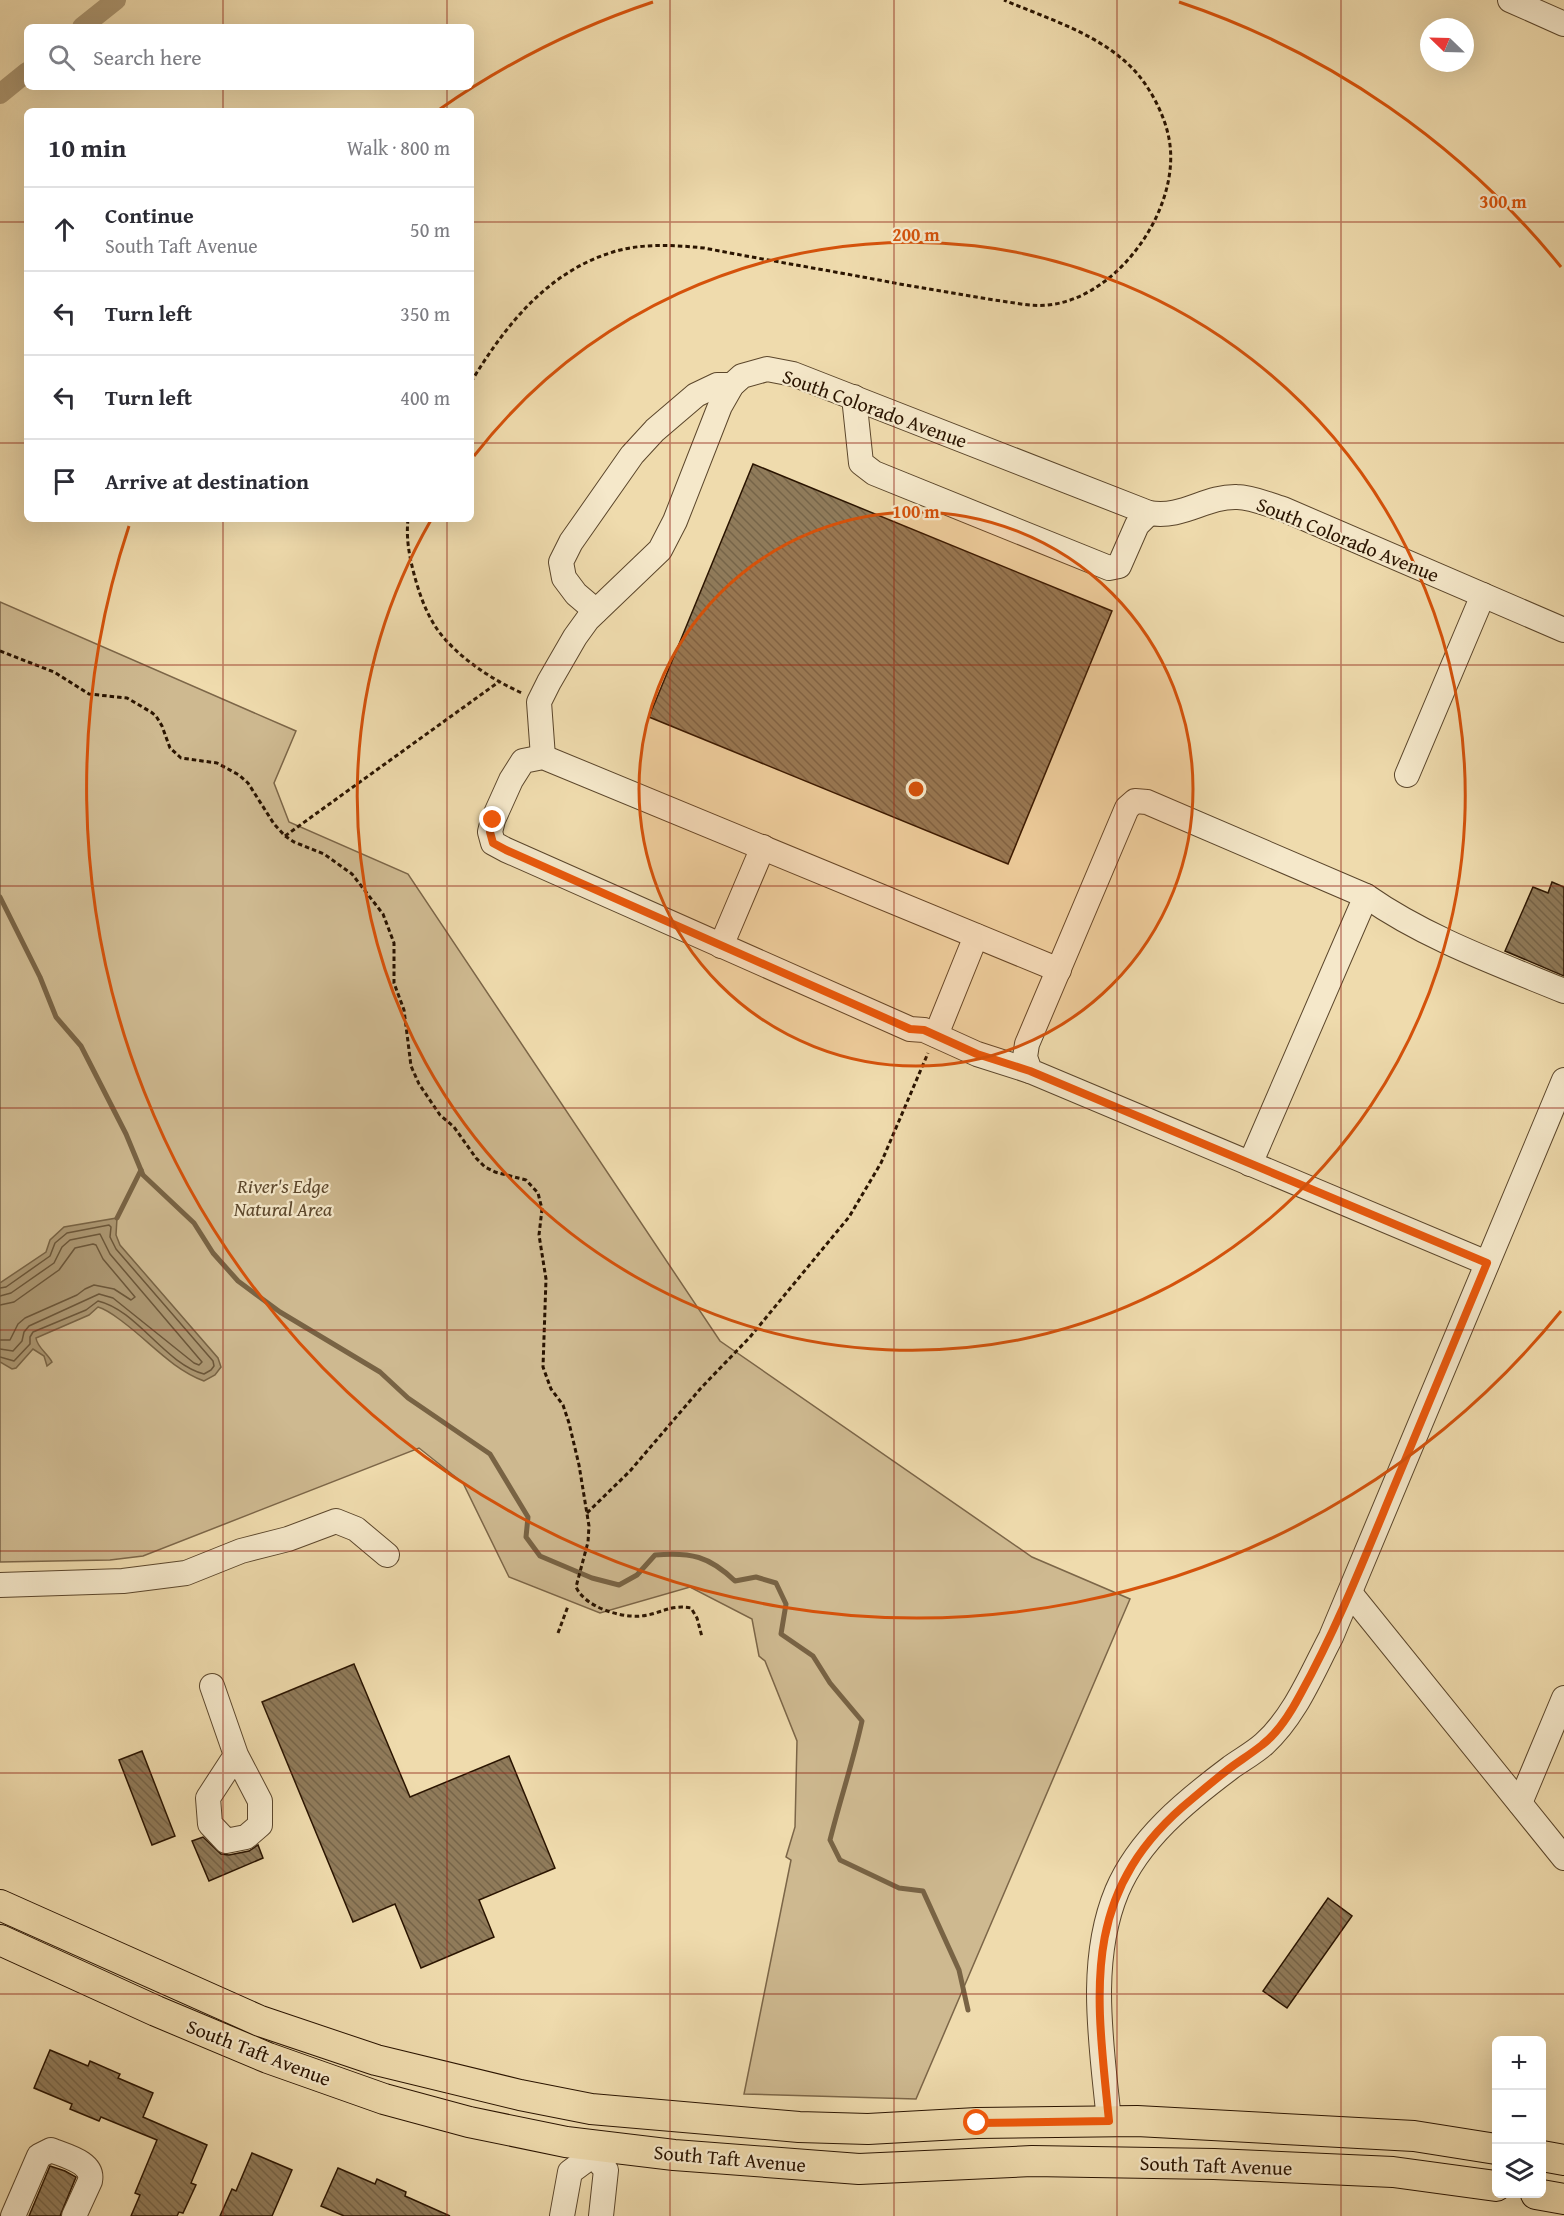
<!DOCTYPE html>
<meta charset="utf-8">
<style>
body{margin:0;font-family:"Gentium Book Plus",serif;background:#f7f7f7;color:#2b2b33}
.controls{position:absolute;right:18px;bottom:18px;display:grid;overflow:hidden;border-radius:9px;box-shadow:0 6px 24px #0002}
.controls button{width:54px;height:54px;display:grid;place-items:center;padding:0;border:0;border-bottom:2px solid #e1e1e2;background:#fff;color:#2b2b33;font:30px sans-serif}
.compass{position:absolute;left:1420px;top:18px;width:54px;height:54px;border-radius:50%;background:#fff;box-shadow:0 6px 24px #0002;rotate:293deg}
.stop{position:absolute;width:18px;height:18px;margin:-14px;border:4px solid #ea580c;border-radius:50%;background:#fff}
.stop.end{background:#ea580c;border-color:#fff;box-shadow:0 2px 6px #0008}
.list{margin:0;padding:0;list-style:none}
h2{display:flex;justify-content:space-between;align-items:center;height:78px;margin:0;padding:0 24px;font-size:26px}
h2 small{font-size:20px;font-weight:400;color:#7c7c81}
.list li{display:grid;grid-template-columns:39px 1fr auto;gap:18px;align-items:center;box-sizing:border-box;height:84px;padding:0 24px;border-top:2px solid #e1e1e2}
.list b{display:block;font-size:22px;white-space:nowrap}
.list p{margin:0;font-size:20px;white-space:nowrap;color:#7c7c81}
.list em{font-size:20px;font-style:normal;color:#7c7c81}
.icon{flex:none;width:33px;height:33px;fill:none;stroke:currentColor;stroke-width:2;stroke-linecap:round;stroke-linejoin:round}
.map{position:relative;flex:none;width:1564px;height:2216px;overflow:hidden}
.search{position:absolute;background:#fff;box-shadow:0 6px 24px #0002;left:24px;top:24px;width:450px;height:66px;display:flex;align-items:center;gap:15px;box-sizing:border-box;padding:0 21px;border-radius:9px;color:#7c7c81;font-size:22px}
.panel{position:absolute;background:#fff;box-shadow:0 6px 24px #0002;left:24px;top:108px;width:450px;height:414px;border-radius:9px}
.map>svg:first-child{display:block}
.park{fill:#ceb990;stroke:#7c6648;stroke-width:1.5}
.water{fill:#ac9772;stroke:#786344;stroke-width:1.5}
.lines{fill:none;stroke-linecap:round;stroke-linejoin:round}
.shore{stroke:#6b5639;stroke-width:1.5}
.stream{stroke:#786344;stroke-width:5}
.canal{stroke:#ac9772;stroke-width:20}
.building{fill:url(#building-back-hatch);stroke:#2a1400;stroke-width:1.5}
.minor-casing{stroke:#5b462b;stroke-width:26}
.major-casing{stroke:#2a1400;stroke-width:32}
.path{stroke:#2a1400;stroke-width:3;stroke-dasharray:4.5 3;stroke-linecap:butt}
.minor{stroke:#f5e8ca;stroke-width:24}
.major{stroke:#efdbad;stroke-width:30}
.route{stroke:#ea580c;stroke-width:8}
.grid{fill:none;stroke:#8f2418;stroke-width:1.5;stroke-opacity:0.55}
.ring{fill:none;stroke:#d5520b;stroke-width:3}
.labels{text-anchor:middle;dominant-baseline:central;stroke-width:4.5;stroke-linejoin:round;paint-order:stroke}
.street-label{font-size:20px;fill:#2a1400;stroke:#f5e8ca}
.park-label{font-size:20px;font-style:italic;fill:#5b462b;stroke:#f5e8ca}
.centre{fill:#d5520b;stroke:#f5e8ca;stroke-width:3}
.ring-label{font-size:18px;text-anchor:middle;font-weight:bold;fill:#d5520b;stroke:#f5e8ca;stroke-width:4.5;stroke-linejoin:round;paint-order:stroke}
</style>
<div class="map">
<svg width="1564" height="2216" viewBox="0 0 1564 2216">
<defs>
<pattern id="building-back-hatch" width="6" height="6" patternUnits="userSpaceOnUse" patternTransform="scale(1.5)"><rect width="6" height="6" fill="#907b5a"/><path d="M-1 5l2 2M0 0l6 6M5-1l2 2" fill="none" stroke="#766448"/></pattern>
</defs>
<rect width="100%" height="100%" fill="#efdbad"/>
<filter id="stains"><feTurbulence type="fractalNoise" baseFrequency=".00333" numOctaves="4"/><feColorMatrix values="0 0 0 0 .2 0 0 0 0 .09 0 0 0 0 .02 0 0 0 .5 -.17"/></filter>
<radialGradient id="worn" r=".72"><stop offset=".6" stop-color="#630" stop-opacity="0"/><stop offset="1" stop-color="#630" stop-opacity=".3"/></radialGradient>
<polygon class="park" points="0,602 296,731 274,783 289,822 408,874 720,1341 1032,1557 1130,1599 916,2099 744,2094 791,1860 786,1857 795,1827 797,1741 765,1661 759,1656 752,1619 690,1587 600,1613 509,1577 463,1483 419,1448 143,1556 110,1560 0,1562"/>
<path class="water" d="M117 1218 116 1235 120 1245 218 1358 221 1367 215 1375 204 1381C172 1369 150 1342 123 1322 115 1316 108 1310 98 1307L89 1315 36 1338C37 1347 47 1353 52 1362L47 1366 44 1356 33 1349 16 1368 12 1369 0 1362V1283L46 1252 50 1240 64 1227Z"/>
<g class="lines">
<g class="shore">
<path d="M0 1288 6 1287 50 1256 55 1243 67 1233 109 1225 111 1227 110 1237 116 1249 213 1361 214 1366 211 1370 204 1374C165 1364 137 1310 98 1301L86 1310 33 1332 30 1337V1344L14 1361 0 1357"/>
<polyline points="0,1296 11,1293 54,1263 62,1247 70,1240 100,1234 110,1254 202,1362 199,1365 194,1363 113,1298 99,1294 29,1326 24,1332 22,1341 13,1351 0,1349"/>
<polyline points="0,1305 14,1302 59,1270 75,1248 93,1244 96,1245 103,1259 135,1297 131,1300 114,1289 94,1285 85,1289 77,1295 25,1318 18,1324 10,1340 0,1340"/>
</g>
<g class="stream">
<path d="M0 897 40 977 56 1017 81 1046 126 1134 143 1175 194 1223 213 1253 238 1281 280 1312 380 1372 408 1398 490 1454 528 1517 526 1537 540 1556 592 1578 619 1585 637 1575 655 1555C691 1552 709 1556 735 1581L756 1577 776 1583 786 1604 781 1634 813 1656 830 1683 862 1721C853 1762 840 1800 830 1840L840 1860 899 1888 923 1891 959 1970 968 2010"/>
<polyline points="117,1218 141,1170"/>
</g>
<g class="canal">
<polyline points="82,27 116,0"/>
<polyline points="0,94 27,72"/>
</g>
</g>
<g class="building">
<polygon points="753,464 1112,611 1008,864 649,717"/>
<polygon points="1552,882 1564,887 1564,976 1505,951 1533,887 1548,893"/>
<polygon points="354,1664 410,1797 509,1756 555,1868 479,1900 494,1937 421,1968 395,1904 353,1922 262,1702"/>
<polygon points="142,1751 175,1836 152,1845 119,1760"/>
<polygon points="203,1837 221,1854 229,1855 249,1851 258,1845 263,1858 209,1881 192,1841"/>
<polygon points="1328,1898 1352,1916 1287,2008 1263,1991"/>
<polygon points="50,2050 88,2066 90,2061 120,2074 118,2078 153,2093 143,2117 207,2145 191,2183 196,2185 183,2213 179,2212 177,2216 131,2216 140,2195 135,2193 157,2140 101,2117 99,2121 70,2109 72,2104 34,2088"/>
<polygon points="252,2153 292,2170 272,2216 220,2216 232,2189 236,2191"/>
<polygon points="50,2166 65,2171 76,2177 60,2216 29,2216"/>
<polygon points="338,2168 375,2184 377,2179 406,2192 405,2196 450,2216 344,2216 321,2206"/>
</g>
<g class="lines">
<g class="minor-casing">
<g id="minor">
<polyline points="1510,0 1564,24"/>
<polyline points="854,397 861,463 874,473 1109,568 1119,566 1137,525 1149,513"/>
<polyline points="596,611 576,594 564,578 561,562 571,542 632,455 655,430 696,395 717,385 732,385"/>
<path d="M543 757 539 702 549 682 575 637 588 619 660 550 675 521 720 406 732 385 742 376 767 369 793 374 1149 513C1183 519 1205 496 1237 497 1252 497 1269 505 1283 509L1564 630"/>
<polyline points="1407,775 1483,595"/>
<polyline points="721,946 763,847"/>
<polyline points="936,1035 976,936"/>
<polyline points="1030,1071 977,1054 924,1030 910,1029 506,850 493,843 490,832 493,820 511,780 523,761 543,757 1059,970"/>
<polyline points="1250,1164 1366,896"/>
<path d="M1487 1263 1030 1071 1025 1057 1027 1044 1127 808 1135 801 1147 802 1366 896C1426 938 1496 963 1564 991"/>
<polyline points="0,1585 123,1581 186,1573 241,1551 288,1539 336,1521 356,1529 387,1555"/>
<polyline points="1350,1593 1564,1858"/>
<polyline points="212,1686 236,1755 208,1798 210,1824 226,1841 246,1837 260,1825 260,1801 236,1755"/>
<polyline points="1520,1803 1564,1698"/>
<path d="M1109 2121C1102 2047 1087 1963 1117 1891 1139 1839 1186 1801 1230 1768 1241 1760 1254 1753 1264 1744 1295 1716 1312 1673 1331 1637L1564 1080"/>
<polyline points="593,2145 593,2155 606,2170 601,2216"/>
<path d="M13 2216 39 2156 51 2150C65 2156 94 2162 90 2181L74 2216"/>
<polyline points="562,2216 570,2172 593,2155"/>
</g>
</g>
<g class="major-casing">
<g id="major">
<polyline points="0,1905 260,2021 376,2060 520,2095 591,2109 799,2127 868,2129 977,2123 1137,2121 1414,2136 1496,2149"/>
<polyline points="0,1940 156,2011 268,2058 384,2099 469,2122 566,2142 674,2155 859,2169 1032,2161 1214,2164 1393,2172 1496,2186"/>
<polyline points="1542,2156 1564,2160"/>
<polyline points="1536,2194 1564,2199"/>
</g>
</g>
<g class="path">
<path d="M471 382C505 326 547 272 613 252 642 243 674 245 704 248 771 261 838 272 905 285 935 290 964 295 994 300 1012 302 1030 307 1048 305 1120 298 1185 203 1168 134 1163 112 1149 86 1134 70 1100 34 1048 19 1004 0"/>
<path d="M408 519C406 538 409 555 414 574 419 593 426 613 437 629 456 656 492 680 522 693"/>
<path d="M0 651 54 672 89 694 127 698 151 712 156 716 162 726 170 748 181 758 217 763 239 775 248 783 274 824 285 836 294 842 324 854 352 874 383 914 394 943V983L404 1010 411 1066 419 1084 440 1115 454 1127 476 1158 485 1167 495 1172 526 1180 538 1193 542 1209 539 1235 546 1279 543 1367 551 1389 563 1405 569 1423 579 1465 589 1526 588 1542 576 1587C585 1607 620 1618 641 1616 661 1614 670 1604 691 1608L697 1618 702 1637"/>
<polyline points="285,836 500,681"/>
<polyline points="587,1513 630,1471 701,1388 750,1337 849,1217 881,1163 928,1053"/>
<polyline points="558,1633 568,1606"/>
</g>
<use href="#minor" class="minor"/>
<use href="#major" class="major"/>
</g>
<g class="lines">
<path class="route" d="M493 820 490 832 493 843 506 850 910 1029 924 1030 977 1054 1030 1071 1487 1263C1455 1340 1423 1417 1391 1494 1363 1562 1336 1630 1300 1695 1291 1712 1278 1733 1262 1745 1252 1753 1241 1760 1230 1768 1217 1778 1205 1788 1192 1799 1079 1891 1096 1991 1109 2121L977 2123"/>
</g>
<path class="grid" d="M223 0V27M447 0V27M670 0V2216M894 0V2216M1117 0V2216M1341 0V2216M223 87V111M447 87V111M0 222H27M471 222H1564M0 443H27M471 443H1564M223 519V2216M447 519V2216M0 665H1564M0 886H1564M0 1108H1564M0 1330H1564M0 1551H1564M0 1773H1564M0 1994H1564"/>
<circle cx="916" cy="789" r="277" fill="#d5520b" fill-opacity=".12"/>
<g class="ring">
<circle cx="916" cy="789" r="277"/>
<path d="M474 456A554 554 0 1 1 431 520"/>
<path d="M1561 1311A830 830 0 0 1 129 526M440 109A830 830 0 0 1 653 2M1179 2A830 830 0 0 1 1561 267"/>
</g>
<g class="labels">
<g class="street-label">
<text transform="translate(875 408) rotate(20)">South Colorado Avenue</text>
<text transform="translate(1348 539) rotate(22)">South Colorado Avenue</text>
<text transform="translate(259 2052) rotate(21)">South Taft Avenue</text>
<text transform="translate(730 2158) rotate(5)">South Taft Avenue</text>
<text transform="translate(1216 2165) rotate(2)">South Taft Avenue</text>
</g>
<g class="park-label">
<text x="283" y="1185">River's Edge<tspan x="283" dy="23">Natural Area</tspan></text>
</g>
</g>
<circle cx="916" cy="789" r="9" class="centre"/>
<g class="ring-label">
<text x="1503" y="208">300 m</text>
<text x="916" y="241">200 m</text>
<text x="916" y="518">100 m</text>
</g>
<rect width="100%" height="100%" filter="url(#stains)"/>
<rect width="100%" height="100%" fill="url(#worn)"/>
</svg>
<div class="controls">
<button>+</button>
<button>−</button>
<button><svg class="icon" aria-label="layers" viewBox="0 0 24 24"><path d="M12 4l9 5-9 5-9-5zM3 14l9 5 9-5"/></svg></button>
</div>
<svg class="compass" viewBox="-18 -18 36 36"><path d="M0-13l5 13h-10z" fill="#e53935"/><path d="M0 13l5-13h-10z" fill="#7c7c81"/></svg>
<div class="stop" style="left:977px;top:2123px"></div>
<div class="stop end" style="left:493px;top:820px"></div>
<div class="search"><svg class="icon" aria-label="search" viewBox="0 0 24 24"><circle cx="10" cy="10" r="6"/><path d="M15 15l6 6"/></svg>Search here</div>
<section class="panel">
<h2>10 min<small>Walk · 800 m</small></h2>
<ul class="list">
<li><svg class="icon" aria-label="ahead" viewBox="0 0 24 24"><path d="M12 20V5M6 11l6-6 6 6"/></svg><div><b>Continue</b><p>South Taft Avenue</p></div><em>50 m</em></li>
<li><svg class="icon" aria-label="left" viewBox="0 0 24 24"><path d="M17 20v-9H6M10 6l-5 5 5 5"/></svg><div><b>Turn left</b></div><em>350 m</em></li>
<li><svg class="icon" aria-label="left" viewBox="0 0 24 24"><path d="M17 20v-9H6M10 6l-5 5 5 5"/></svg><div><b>Turn left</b></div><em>400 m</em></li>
<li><svg class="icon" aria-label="arrive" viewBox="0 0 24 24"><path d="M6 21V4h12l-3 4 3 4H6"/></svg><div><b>Arrive at destination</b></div></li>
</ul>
</section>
</div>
